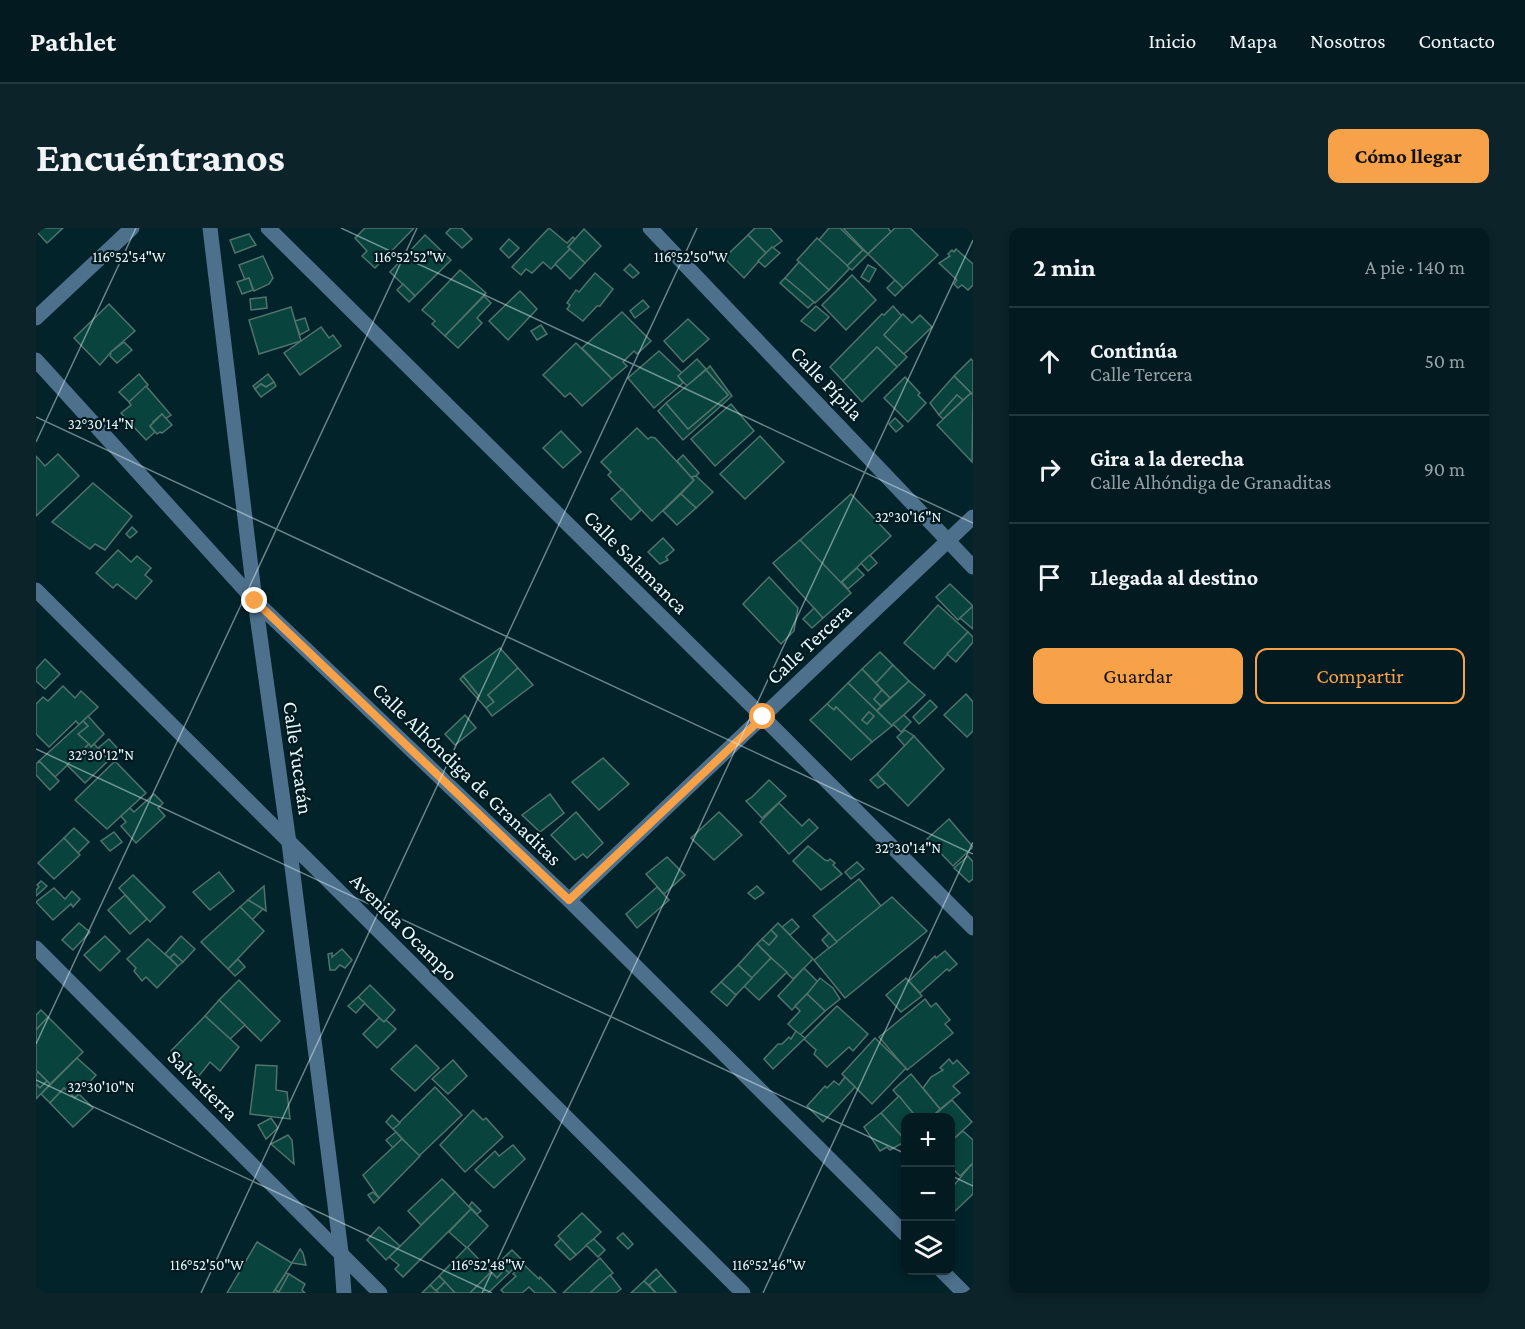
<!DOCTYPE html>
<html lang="es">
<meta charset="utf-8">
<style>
body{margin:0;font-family:"Crimson Pro",serif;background:#0c2329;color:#f1f3f6}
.controls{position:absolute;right:18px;bottom:18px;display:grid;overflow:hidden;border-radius:12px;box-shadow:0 3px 9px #0003}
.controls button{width:54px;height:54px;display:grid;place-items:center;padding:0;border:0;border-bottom:2px solid #23383e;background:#021a20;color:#f1f3f6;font:30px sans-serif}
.stop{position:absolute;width:18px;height:18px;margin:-14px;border:4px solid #f7a149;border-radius:50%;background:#fff}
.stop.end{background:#f7a149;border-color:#fff;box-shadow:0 2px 6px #0008}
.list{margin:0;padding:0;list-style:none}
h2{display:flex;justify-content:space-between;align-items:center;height:78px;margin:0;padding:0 24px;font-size:26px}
h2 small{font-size:20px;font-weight:400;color:#96a1a5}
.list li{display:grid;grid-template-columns:39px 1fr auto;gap:18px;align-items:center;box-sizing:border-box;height:108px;padding:0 24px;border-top:2px solid #23383e}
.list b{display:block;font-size:22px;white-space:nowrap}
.list p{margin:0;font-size:20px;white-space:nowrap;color:#96a1a5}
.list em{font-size:20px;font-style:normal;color:#96a1a5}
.actions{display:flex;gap:12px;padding:18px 24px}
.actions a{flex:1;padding:14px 0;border:2px solid #f7a149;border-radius:12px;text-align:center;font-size:21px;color:#f7a149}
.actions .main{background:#f7a149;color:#111}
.icon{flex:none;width:33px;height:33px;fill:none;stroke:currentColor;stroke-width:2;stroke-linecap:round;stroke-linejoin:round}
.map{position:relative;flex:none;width:937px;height:1065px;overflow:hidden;border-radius:12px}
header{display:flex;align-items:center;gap:36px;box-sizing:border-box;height:84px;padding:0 30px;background:#021a20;border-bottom:2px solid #23383e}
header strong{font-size:28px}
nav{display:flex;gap:33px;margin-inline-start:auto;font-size:21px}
.intro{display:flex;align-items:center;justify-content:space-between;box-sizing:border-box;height:144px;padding:0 36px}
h1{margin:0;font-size:42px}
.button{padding:15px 27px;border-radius:12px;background:#f7a149;color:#111;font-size:21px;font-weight:700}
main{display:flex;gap:36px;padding:0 36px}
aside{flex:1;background:#021a20;border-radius:12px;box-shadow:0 3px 9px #0003}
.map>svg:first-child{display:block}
.building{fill:#08443d;stroke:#51726d;stroke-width:1.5;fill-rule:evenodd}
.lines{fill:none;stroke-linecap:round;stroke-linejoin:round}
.street{stroke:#4d708c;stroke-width:15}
.route{stroke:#f7a149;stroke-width:8}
.ticks{fill:none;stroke:#e6f8fc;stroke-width:1.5;stroke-opacity:0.45}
.labels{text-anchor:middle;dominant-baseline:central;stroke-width:4.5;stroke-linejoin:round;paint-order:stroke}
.street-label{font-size:21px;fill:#e6f8fc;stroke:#001a20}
.ticks-label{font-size:15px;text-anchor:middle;fill:#e6f8fc;stroke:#001a20;stroke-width:4.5;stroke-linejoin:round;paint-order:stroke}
</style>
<header>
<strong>Pathlet</strong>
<nav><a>Inicio</a><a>Mapa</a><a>Nosotros</a><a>Contacto</a></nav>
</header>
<div class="intro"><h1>Encuéntranos</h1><a class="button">Cómo llegar</a></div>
<main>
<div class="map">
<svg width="937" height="1065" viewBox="0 0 937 1065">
<rect width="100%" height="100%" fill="#02232a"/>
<g class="building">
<polygon points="0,0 27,0 11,15 0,3"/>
<polygon points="329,0 378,0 339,40 326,28 331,23 319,10"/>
<polygon points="415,0 425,0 436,11 426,20 410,5"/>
<polygon points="513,0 531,15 537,9 539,11 532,19 534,21 515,41 507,34 496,45 490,41 485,47 476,39"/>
<polygon points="719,0 734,0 746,13 730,25 712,7"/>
<polygon points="793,0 804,0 827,22 811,38 783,12"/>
<polygon points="807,0 852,0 855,4 832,26"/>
<polygon points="859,0 874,0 902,27 867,60 832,26"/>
<polygon points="548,1 565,18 549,35 532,19"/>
<polygon points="213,6 220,17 199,25 194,12"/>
<polygon points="389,7 415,32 379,68 354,44"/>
<polygon points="712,7 730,25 708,50 688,30"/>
<polygon points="781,10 814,40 793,62 761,32"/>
<polygon points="473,11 483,20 473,30 464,21"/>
<polygon points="736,19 744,25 729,39 722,33"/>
<polygon points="534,21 549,35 534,51 519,36"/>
<polygon points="920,21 937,36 937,57 932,62 926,57 922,60 918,56 921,52 903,35 914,28 912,26 916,22 918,24"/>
<polygon points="827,22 832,26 816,42 811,38"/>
<polygon points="227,28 237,50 233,56 218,63 213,50 209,52 203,37"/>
<polygon points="763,34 793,62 779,75 749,50"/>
<polygon points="594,36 603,45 597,50 588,42"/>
<polygon points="832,37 840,41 833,54 825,49"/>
<polygon points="424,42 450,65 409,108 396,96 399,93 386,82"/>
<polygon points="559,45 577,61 564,78 561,78 547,93 531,81 534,77 531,75 540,62 543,64"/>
<polygon points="816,47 840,72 810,102 786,77"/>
<polygon points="213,50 217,62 206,66 201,54"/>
<polygon points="749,50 778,74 772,80 744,55"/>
<polygon points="859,52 867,60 859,68 851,60"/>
<polygon points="367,56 379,68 373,74 361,62"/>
<polygon points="484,63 501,81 472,112 453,93"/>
<polygon points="448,68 455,75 441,90 446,95 422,120 409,108"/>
<polygon points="230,69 231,80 215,82 214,71"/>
<polygon points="607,72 613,79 599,90 594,83"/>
<polygon points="73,76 99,103 75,124 64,137 38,110"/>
<polygon points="780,78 793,89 779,103 765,93"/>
<polygon points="857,78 866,88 848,107 871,129 861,139 841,119 807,153 794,139 846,86 848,87"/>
<polygon points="255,79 265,113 223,126 213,92"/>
<polygon points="586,84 615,113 601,126 598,123 587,134 591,138 576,151 546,120"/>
<polygon points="867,86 876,95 884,87 896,99 868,126 848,107"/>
<polygon points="269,90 273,102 264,107 259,93"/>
<polygon points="652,91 673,111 647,134 628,113"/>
<polygon points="505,97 511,106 501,112 495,103"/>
<polygon points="285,99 293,110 297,107 305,118 264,147 248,125"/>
<polygon points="88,114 96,122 81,135 74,128 75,124"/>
<polygon points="540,115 576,151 546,178 534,165 529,169 507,147"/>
<polygon points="841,119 861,139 826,174 807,153"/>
<polygon points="623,123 646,145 642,148 647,155 618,180 592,150"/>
<polygon points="661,131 670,141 651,158 642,148"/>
<polygon points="935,131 937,133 937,167 918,148"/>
<polygon points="674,138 696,168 647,212 622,183 630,175 652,201 692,167 670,142"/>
<polygon points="670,142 692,167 652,201 630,175"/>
<polygon points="103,146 112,157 93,174 83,164"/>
<polygon points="232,146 238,154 230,159 225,156 219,161 217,158"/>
<polygon points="918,148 935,165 927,172 921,167 903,187 894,175"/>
<polygon points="869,149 884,165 882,167 890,175 872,194 848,170"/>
<polygon points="238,154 240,158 225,169 219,161 225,156 230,159"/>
<polygon points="110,158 135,187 129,191 126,186 117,194 118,196 114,198 119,204 110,212 85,185 95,177 93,174"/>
<polygon points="935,165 937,167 936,234 901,197"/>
<polygon points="921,167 927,172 907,191 903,187"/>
<polygon points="695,176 718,203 679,238 655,211"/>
<polygon points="126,186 136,197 126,205 124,204 121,206 114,198"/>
<polygon points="859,190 867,198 860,204 853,196"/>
<polygon points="601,200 612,211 615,209 619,210 658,252 616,293 572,247 575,244 565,234"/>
<polygon points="525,203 545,224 527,240 507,220"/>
<polygon points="724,208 748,234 709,271 684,246"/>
<polygon points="22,226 43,248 0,288 0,228 9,238"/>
<polygon points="647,227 663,245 660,248 655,249 641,233"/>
<polygon points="660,248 677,264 660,280 645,266 658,252 655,249"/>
<polygon points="57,255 96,288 69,322 59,316 54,321 16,294"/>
<polygon points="586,261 605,282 595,292 575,271"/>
<polygon points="645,266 660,280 641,297 627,283"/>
<polygon points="815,266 855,308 804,355 764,312"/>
<polygon points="96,299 101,304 94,310 90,306"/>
<polygon points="627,310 638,322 630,329 632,332 624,336 612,324"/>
<polygon points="764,312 815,365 787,390 737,335"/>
<polygon points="82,322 95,334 101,328 115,340 109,347 116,353 100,371 81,356 77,360 60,345"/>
<polygon points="834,327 841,335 832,343 825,335"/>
<polygon points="821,340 828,347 812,361 806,354"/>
<polygon points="733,349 762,380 758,403 745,416 707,376"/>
<polygon points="914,356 937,378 922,392 900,369"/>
<polygon points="902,377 932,404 898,441 868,415"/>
<polygon points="937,378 937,401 924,390"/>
<polygon points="778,380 787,390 776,400 767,391"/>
<polygon points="932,404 937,409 937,414 920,434 911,426"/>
<polygon points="464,420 482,440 452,467 458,474 450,480 441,470 443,468 427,448"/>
<polygon points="844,424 857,437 840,455 826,441"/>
<polygon points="9,431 24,446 9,461 0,453 0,441"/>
<polygon points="857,437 873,453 854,470 840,455"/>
<polygon points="482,440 497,457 456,488 450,480 458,474 452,467"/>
<polygon points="826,441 846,462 838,471 845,478 841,483 812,455"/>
<polygon points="427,448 443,468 441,470 424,451"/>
<polygon points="873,453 889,467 856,498 841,483"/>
<path d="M812 455 856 498 836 514 800 479 798 482 791 476ZM833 484 838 488 831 496 826 492Z"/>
<polygon points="27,458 39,470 45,463 62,479 43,497 40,493 13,519 0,506 0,476 7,469 12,473"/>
<polygon points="846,462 854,470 845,478 838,471"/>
<polygon points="930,466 937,474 937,503 931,509 908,487"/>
<polygon points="894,472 901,479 883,496 877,489"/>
<polygon points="791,476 798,482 800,479 836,514 815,532 774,492"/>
<polygon points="833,484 838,488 831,496 826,492"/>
<polygon points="429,487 440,500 419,517 409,506"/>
<polygon points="868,487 875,494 865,504 857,496"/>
<polygon points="52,488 68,506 55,519 42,506 52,498 47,493"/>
<polygon points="47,493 52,498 42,506 53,516 19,549 3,533"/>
<polygon points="869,502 878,508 869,518 861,509"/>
<polygon points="878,508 908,541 872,578 841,546"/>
<polygon points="73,511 83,522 73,532 62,520"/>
<polygon points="53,516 55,519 58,516 73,532 49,555 31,537"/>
<polygon points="567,530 593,556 563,582 536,554"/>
<polygon points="3,533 23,553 14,562 0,547 0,536"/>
<polygon points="79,533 110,565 71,601 39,572"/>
<polygon points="841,546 849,555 842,560 834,552"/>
<polygon points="733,552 750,568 726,590 710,573 716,569"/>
<polygon points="118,566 127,575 122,580 129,588 100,615 85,598 90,594 85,588 94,580 98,584"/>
<polygon points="514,566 528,585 504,604 486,587"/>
<polygon points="743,575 766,598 773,591 782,600 753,626 724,594"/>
<polygon points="540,584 567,615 551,630 547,626 539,632 515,607"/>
<polygon points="683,584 706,607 678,632 655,610"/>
<polygon points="913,591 937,619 917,638 891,611"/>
<polygon points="38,600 53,614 42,625 28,610"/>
<polygon points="78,604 86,614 74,623 65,613"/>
<polygon points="28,610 44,627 18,651 2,635"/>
<polygon points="772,618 789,632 792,633 794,631 799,635 797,637 806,646 785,662 757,633"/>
<polygon points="932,628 937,634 937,651 933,654 918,640"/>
<polygon points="631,629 649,647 628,666 610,646"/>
<polygon points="821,634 828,641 815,651 809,644"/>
<polygon points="183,644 198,663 174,682 157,664"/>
<polygon points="97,647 129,679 114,694 83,660"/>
<polygon points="823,651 845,678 801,714 777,688"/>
<polygon points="5,653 11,658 0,668 0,662 3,659 1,657"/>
<polygon points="228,658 230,683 212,672"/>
<polygon points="721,658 728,665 719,671 712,665"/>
<polygon points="621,659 633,672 601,700 590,686"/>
<polygon points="18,660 29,671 36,663 44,671 37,679 35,676 17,692 0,674"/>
<polygon points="89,667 111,691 94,706 72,682"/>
<polygon points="856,669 891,703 809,770 778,732"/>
<polygon points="212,672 227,681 216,692 204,679"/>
<polygon points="204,679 228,703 192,741 165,714"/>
<polygon points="756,691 763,699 754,707 746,699"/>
<polygon points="43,695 54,704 37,722 26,712"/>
<polygon points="742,695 777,731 757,751 721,716 726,711 733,717 741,708 735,702"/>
<polygon points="735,702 741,708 733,717 726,711"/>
<polygon points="793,705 801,714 793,720 786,712"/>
<polygon points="69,708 84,723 64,743 48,727"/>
<polygon points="145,708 159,721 147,734 138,726 134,730 129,726"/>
<polygon points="112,711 142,738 121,760 110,749 106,753 98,743 100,740 91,731"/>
<polygon points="721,716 735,730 716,750 702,737"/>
<polygon points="306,721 316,732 309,740 304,737 299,742 294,742 292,726 296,725 296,729"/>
<polygon points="909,723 921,736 913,743 911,741 884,765 873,753 899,728 900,730"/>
<polygon points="138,726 147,734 142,738 134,730"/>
<polygon points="735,730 751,744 723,772 708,758"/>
<polygon points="202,731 209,739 199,748 192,741"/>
<polygon points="702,737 716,750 700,767 685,754"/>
<polygon points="768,740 782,754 756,782 742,768"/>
<polygon points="784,750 797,760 804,771 789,783 771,766"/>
<polygon points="870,750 886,768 865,784 850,767"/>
<polygon points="203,752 244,793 225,813 183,772"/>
<polygon points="685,754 700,767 691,778 675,764"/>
<polygon points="334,757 359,782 348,794 322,769"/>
<polygon points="771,766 789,783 764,807 752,796 764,783 759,778"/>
<polygon points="322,769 329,775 320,785 312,778"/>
<polygon points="889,771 895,779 900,775 914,792 909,796 917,805 871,842 843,809"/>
<polygon points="183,772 209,797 194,811 169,788"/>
<polygon points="801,778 832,806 817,823 813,819 791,839 778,826 780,822 768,811"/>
<polygon points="5,782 12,789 0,802 0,787"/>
<polygon points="169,788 203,819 184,843 174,834 162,849 135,823"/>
<polygon points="12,789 47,824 14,856 0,842 0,802"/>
<polygon points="343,790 348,794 350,792 360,801 341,820 327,806"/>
<polygon points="760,803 769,810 737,841 728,831 742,816 746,816 753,809 755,811"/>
<polygon points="839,810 870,840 836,876 806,846"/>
<polygon points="380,817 403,840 379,863 355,841"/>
<polygon points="41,830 60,847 39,870 28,860 14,875 5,866"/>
<polygon points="913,831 917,836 921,832 933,845 917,858 924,865 904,881 887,860 895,849 907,842 904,840"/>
<polygon points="417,832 431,848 412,866 396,851"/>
<polygon points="220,837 241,838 240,862 251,864 254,891 214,886"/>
<polygon points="2,844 11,853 4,860 0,856 0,846"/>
<polygon points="875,846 904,881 895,890 881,890 857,862"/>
<polygon points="809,849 819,859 787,894 771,878 789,858 791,860 798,853 803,857"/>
<polygon points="11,853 14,856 0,871 0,856 4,860"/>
<polygon points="399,859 426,887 383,928 357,901"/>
<polygon points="28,860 39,870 43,866 57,880 37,899 14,875"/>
<polygon points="863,868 881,890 870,890 870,913 845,885"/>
<polygon points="916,872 936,894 914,914 914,890 895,890"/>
<polygon points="437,882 447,892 450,890 467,909 429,944 404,917"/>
<polygon points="845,885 870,913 854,922 851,919 844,923 828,899"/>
<polygon points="356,887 364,895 357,901 350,894"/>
<polygon points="235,890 242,900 230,911 222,897"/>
<polygon points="927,903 937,912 937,935 924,948 914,938 914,914"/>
<polygon points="360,904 366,911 357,920 350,912"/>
<polygon points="252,907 256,912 258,936 235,916"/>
<polygon points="366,911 384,928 343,970 327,947"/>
<polygon points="477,917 489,931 458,960 439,942 459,923 463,928"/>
<polygon points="935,937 937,937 937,966 917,985 914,982 914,962"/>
<polygon points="406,951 419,964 385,997 372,983"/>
<polygon points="337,964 343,970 338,975 332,967"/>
<polygon points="419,964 435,981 367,1049 359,1041 363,1037 353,1029"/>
<polygon points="436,974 445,983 441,986 433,978"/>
<polygon points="435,981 452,998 431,1020 413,1004"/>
<polygon points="546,985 565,1004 540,1027 522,1008"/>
<polygon points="343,999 364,1018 350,1032 331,1012"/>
<polygon points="587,1005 597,1016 592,1021 581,1010"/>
<polygon points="525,1011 540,1027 534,1032 519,1017"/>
<polygon points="558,1011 569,1022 562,1029 550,1017"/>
<polygon points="221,1014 256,1035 237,1065 191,1065"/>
<polygon points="431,1019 455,1044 434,1065 419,1065 403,1048"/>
<polygon points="264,1021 267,1025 270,1037 256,1035"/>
<polygon points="476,1022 486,1032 473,1045 469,1041 461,1050 454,1043"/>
<polygon points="564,1030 577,1045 554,1065 527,1065"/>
<polygon points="487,1036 503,1051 504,1049 520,1065 499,1065 493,1059 486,1065 468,1065 465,1062 480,1048 477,1046"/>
<polygon points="469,1041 473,1045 452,1065 434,1065 455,1044 461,1050"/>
<polygon points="620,1041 625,1047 613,1057 608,1053"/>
<polygon points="250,1045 253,1046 243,1064 239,1062"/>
<polygon points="253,1046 269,1056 266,1062 269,1065 237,1065 239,1062 243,1064"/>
<polygon points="574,1047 585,1061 580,1065 554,1065"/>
<polygon points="625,1047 640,1064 639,1065 620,1065 613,1057"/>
<polygon points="403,1048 409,1054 400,1063 394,1057"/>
<polygon points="608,1053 620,1065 595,1065"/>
<polygon points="409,1054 419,1065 403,1065 400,1063"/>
<polygon points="394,1057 400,1063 403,1065 386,1065"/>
</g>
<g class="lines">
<g class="street">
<polyline points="174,0 219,373 253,615 305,1024 308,1065"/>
<polyline points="232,0 727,489 937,700"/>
<polyline points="614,0 937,339"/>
<polyline points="0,90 96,0"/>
<polyline points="0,132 219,373 533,672 870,1007"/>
<polyline points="0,362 707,1065"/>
<polyline points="533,672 937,289"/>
<polyline points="0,720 344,1065"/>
<polyline points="905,1042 928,1065"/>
</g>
</g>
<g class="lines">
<polyline class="route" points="219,373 533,672 727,489"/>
</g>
<path class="ticks" d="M305 0 937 295M0 189 937 626M0 214 100 0M0 521 870 926M0 816 381 0M0 852 456 1065M914 947 937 958M165 1065 661 0M446 1065 937 12M727 1065 937 614"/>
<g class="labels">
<g class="street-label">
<text transform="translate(791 155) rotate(46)">Calle Pípila</text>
<text transform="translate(600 334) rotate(45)">Calle Salamanca</text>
<text transform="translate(773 416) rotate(-43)">Calle Tercera</text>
<text transform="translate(262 530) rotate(82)">Calle Yucatán</text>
<text transform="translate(431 546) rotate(44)">Calle Alhóndiga de Granaditas</text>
<text transform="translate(368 699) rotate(45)">Avenida Ocampo</text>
<text transform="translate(167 857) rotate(45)">Salvatierra</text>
</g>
</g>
<g class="ticks-label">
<text x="93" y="34">116°52'54"W</text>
<text x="374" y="34">116°52'52"W</text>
<text x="655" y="34">116°52'50"W</text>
<text x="65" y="201">32°30'14"N</text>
<text x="872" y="294">32°30'16"N</text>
<text x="65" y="532">32°30'12"N</text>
<text x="872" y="625">32°30'14"N</text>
<text x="65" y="864">32°30'10"N</text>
<text x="733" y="1042">116°52'46"W</text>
<text x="171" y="1042">116°52'50"W</text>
<text x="452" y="1042">116°52'48"W</text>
</g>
</svg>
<div class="controls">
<button>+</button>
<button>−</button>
<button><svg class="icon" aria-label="layers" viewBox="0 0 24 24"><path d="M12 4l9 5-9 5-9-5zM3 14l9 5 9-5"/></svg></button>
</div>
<div class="stop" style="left:727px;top:489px"></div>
<div class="stop end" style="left:219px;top:373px"></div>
</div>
<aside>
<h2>2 min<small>A pie · 140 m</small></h2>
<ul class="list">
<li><svg class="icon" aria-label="ahead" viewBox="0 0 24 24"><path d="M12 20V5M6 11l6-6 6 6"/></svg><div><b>Continúa</b><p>Calle Tercera</p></div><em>50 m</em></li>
<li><svg class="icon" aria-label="right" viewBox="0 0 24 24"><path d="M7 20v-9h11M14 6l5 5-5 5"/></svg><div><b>Gira a la derecha</b><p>Calle Alhóndiga de Granaditas</p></div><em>90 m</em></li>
<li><svg class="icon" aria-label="arrive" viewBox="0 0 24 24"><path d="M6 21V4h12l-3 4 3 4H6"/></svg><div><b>Llegada al destino</b></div></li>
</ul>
<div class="actions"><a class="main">Guardar</a><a>Compartir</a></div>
</aside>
</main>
